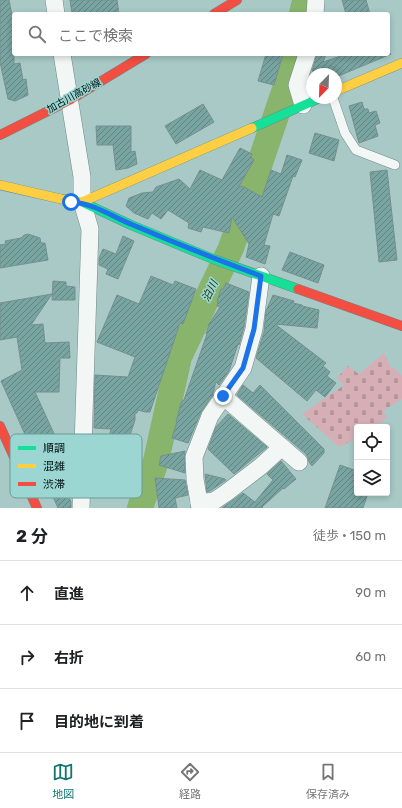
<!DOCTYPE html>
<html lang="ja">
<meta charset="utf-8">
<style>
body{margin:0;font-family:Rubik,"Noto Sans JP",sans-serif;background:#f6f6f6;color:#202124}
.controls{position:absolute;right:12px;bottom:12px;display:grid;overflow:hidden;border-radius:4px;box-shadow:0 2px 6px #0003}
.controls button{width:36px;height:36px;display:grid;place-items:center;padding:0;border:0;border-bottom:1px solid #e0e0e0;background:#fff;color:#202124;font:20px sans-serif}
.compass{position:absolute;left:306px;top:68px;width:36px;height:36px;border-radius:50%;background:#fff;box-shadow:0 2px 6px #0003;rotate:203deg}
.stop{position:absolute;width:12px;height:12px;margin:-9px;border:3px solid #1a73e8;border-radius:50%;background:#fff}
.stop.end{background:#1a73e8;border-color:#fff;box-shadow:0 1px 4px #0008}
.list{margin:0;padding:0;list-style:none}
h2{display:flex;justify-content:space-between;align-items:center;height:52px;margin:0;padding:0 16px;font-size:17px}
h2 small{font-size:13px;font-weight:400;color:#757577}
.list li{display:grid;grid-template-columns:26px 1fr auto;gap:12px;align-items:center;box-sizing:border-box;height:64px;padding:0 16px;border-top:1px solid #e0e0e0}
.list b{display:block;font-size:15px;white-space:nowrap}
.list em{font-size:13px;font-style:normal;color:#757577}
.icon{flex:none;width:22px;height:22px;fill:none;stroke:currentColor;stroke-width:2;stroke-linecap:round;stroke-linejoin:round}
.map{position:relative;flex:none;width:402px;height:508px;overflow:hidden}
.search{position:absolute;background:#fff;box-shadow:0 2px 6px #0003;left:12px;right:12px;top:12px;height:44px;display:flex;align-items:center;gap:10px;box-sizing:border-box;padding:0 14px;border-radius:4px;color:#757577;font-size:15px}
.sheet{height:244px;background:#fff}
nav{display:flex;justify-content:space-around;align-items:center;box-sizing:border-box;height:56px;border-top:1px solid #e0e0e0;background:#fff;font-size:11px;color:#757577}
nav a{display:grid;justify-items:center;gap:2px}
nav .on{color:#0f766e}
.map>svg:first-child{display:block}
.cemetery{fill:url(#cemetery-stones)}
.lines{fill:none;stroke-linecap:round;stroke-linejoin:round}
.stream{stroke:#88b46b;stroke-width:4.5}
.river{stroke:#88b46b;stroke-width:26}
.building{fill:url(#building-hatch);stroke:#76908e}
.lane-casing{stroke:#708a88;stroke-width:10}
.street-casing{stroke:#708a88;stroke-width:18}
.fast-casing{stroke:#708a88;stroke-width:10}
.slow-casing{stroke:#708a88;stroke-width:10}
.jam-casing{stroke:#708a88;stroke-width:10}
.lane{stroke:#f2f7f6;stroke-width:9}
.street{stroke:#f2f7f6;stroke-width:17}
.fast{stroke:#16e098;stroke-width:9}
.slow{stroke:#ffcf43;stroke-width:9}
.jam{stroke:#f24e42;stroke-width:9}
.route{stroke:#1a73e8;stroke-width:5}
.labels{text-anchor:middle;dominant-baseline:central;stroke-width:3;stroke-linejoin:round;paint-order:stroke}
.street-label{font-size:10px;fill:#001110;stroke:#9bd6d2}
.water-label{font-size:11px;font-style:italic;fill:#25380e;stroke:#9bd6d2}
.key{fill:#9bd6d2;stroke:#6c9b98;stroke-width:1}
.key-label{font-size:11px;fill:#001110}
</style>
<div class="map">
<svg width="402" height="508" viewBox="0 0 402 508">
<defs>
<pattern id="cemetery-stones" width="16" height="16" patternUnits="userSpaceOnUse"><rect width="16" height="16" fill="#d6afb6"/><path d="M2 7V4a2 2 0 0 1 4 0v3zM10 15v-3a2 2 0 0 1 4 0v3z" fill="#b6969b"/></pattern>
<pattern id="building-hatch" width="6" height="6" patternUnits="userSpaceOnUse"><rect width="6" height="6" fill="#78a4a1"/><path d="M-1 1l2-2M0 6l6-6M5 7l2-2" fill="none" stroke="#608482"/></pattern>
</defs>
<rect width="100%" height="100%" fill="#a8c9c6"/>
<polygon class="cemetery" points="384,353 391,368 394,368 402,376 402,399 383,411 387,418 373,427 357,427 357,437 342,446 338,446 302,414 344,385 337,378 348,366 359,374"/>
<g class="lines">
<polyline class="stream" points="304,5 304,0"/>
<g class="river">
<polyline points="302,14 304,5"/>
<polyline points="140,508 156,461 179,357 231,248 297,54"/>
</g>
</g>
<g class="building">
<polygon points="0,0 9,0 13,20 14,20 14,64 20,63 23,80 26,79 28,95 15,101 8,99 0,62"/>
<polygon points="70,0 117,0 119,14 72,14"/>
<polygon points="342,0 366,0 370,14 346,14"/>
<polygon points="266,54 283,54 274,85 258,81"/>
<polygon points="317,54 326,54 323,62 347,54 391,54 336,77 336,74 322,74 312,71"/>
<polygon points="362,102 364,109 368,109 369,113 376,111 380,123 375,125 378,136 359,143 349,106"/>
<polygon points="203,104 214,122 176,144 165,126"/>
<polygon points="96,126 131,126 131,152 135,151 137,164 128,168 116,170 113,145 97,145"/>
<polygon points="315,133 339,140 334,161 309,153"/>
<polygon points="240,148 252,154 251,157 254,160 238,188 242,186 262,197 271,170 281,174 287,155 302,160 295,177 293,176 279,216 273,214 264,245 270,246 265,264 246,257 249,244 232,217 229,233 203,227 201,232 188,228 189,223 168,210 161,219 152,213 148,219 134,213 126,206 129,198 142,193 153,192 156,187 179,179 190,189 200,170 222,180"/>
<polygon points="387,170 397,260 379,262 370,172"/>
<polygon points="28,234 40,238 41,243 45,243 48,260 0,268 0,245 6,244 5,241 21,238 24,235"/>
<polygon points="123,236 134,241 118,279 106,274 108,269 99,265 99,258 103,249 116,254"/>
<polygon points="290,252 324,265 318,283 282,270"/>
<polygon points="151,276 173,285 175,281 196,289 183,324 180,323 150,412 145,412 138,410 137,413 135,413 135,420 130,435 135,437 135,458 106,449 111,429 94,428 95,375 128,377 135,357 97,342 117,295 139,304"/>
<polygon points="53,281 66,282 66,286 75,287 75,300 52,300"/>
<polygon points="226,283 249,292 244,327 239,345 238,344 229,371 219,385 216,382 212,396 201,412 188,443 172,438 177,422 176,422 181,403 183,400 184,400 207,334 206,334 209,324 220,307 217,306 218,301 217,301 221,289 223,289"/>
<polygon points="52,294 31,325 43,324 45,343 69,342 70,358 60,358 59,392 35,392 66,460 54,464 71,502 71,508 58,508 1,381 22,370 17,337 0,340 0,303"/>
<polygon points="273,295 294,301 293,303 302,305 302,306 319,310 317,328 275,324 326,363 323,366 330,372 327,376 336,383 325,397 316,390 307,401 256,358 264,332 266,311"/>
<polygon points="243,385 253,393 260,385 324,449 324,453 312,466 309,462 308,458 306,454 237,395"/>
<polygon points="228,414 267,447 234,474 208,449 216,427"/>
<polygon points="185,451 185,473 159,465 161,456"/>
<polygon points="281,461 296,479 284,489 283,488 262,507 263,508 222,508 243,493 255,502 273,480 267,474"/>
<polygon points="340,465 357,471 357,493 368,493 363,508 325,508"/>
<polygon points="205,474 225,479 226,480 210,491 207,492"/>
<polygon points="155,478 185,480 188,495 175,498 177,508 159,508"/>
</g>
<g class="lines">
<g class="lane-casing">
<polyline id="lane" points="333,98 345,133 356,150 395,165"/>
</g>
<g class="street-casing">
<g id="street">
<polyline points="54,0 56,14"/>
<polyline points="315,14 316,0"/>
<polyline points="62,54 82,177 82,202 90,229 81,508"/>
<polyline points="303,105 297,85 307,54"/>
<polyline points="223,396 299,462"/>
<polyline points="199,503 214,501 226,493 260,467 282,447"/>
<polyline points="200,508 195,479 194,457 210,416 243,368 254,329 261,276"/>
</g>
</g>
<g class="fast-casing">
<g id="fast">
<polyline points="252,128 320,98"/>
<polyline points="82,202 131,225 213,259 298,289"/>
</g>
</g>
<g class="slow-casing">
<g id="slow">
<polyline points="336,91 402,63"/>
<polyline points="0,185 61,199 82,202 252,128"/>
</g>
</g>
<g class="jam-casing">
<g id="jam">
<polyline points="214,14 237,0"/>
<polyline points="0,135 70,100 146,54"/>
<polyline points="298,289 402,326"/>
<polyline points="0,426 37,508"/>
</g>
</g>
<use href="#lane" class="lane"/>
<use href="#street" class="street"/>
<use href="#fast" class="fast"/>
<use href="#slow" class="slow"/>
<use href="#jam" class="jam"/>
</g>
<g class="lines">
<path class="route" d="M71 202C93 203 113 217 133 225 175 243 218 260 261 276L254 329 243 368 223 396"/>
</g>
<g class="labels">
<g class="street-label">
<text transform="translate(74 96) rotate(-29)">加古川高砂線</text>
</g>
<g class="water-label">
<text transform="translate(210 291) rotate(-64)">泊川</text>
</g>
</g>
<rect x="10" y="434" width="132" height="64" rx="6" class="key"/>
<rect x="18" y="446" width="18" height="4" fill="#16e098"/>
<rect x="18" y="464" width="18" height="4" fill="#ffcf43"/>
<rect x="18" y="482" width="18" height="4" fill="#f24e42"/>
<g class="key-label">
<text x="43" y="452">順調</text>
<text x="43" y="470">混雑</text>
<text x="43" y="488">渋滞</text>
</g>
</svg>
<div class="controls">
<button><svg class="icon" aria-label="locate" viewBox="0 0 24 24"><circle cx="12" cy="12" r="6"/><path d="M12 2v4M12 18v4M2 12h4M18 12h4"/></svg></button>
<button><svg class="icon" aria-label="layers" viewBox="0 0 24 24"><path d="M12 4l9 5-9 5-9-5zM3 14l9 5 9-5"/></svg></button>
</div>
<svg class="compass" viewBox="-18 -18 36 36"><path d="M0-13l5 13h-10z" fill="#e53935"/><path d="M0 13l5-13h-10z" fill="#757577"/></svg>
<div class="stop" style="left:71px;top:202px"></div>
<div class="stop end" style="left:223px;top:396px"></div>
<div class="search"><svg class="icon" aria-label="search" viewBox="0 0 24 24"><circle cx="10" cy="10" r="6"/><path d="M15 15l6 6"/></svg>ここで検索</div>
</div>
<section class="sheet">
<h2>2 分<small>徒歩 · 150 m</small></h2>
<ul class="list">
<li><svg class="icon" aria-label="ahead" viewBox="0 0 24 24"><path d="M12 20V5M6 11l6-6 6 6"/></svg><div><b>直進</b></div><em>90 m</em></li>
<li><svg class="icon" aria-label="right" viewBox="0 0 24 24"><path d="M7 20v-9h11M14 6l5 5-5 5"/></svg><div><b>右折</b></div><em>60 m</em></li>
<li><svg class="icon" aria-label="arrive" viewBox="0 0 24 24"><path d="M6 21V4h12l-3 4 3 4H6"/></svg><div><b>目的地に到着</b></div></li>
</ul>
</section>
<nav>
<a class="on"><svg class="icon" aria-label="map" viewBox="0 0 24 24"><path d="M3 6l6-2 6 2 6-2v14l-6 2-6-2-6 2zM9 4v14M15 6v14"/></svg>地図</a>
<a><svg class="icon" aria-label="directions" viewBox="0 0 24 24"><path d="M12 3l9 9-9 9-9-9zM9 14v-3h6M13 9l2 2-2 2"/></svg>経路</a>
<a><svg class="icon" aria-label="saved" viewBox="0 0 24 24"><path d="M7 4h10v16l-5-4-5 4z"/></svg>保存済み</a>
</nav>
